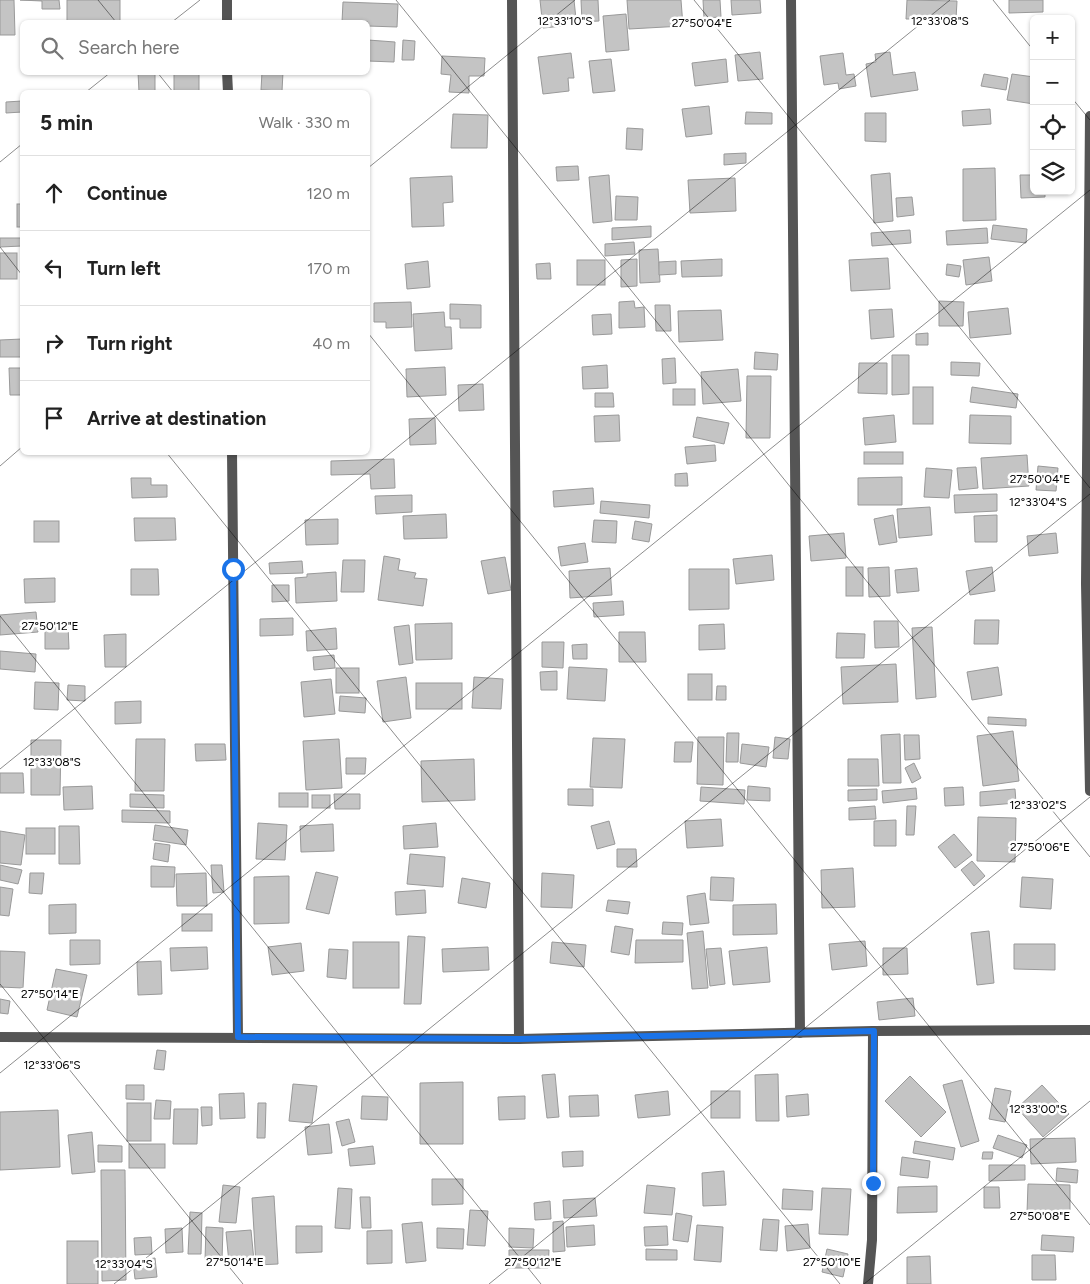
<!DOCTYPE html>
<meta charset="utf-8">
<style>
body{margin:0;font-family:Figtree,sans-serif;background:#f6f6f6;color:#222}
.controls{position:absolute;right:15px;top:15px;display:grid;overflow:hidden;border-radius:8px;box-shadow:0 1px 4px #0004}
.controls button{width:45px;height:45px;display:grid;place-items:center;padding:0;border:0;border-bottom:1px solid #e0e0e0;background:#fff;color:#222;font:25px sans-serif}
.stop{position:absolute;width:15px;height:15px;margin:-11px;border:4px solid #1a73e8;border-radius:50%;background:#fff}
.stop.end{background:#1a73e8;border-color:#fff;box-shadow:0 1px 5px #0008}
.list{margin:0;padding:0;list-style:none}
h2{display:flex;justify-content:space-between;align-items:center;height:65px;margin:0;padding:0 20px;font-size:21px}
h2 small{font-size:16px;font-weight:400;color:#767676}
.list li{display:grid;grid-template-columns:32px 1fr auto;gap:15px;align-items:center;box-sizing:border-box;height:75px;padding:0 20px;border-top:1px solid #e0e0e0}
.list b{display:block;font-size:19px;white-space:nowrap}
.list em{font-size:16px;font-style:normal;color:#767676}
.icon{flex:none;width:28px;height:28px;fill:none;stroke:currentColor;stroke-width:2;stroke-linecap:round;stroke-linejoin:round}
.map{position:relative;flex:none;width:1090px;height:1284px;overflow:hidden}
.search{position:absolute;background:#fff;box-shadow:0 1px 4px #0004;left:20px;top:20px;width:350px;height:55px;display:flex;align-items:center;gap:12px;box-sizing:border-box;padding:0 18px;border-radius:8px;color:#767676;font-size:19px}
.panel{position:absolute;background:#fff;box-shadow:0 1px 4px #0004;left:20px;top:90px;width:350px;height:365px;border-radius:8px}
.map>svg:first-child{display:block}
.building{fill:#c4c4c4;stroke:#999}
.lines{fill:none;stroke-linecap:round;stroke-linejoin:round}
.minor{stroke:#555;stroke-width:10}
.route{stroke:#1a73e8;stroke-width:6}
.ticks{fill:none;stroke:#000;stroke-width:1;stroke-opacity:0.45}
.ticks-label{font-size:12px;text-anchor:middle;fill:#000;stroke:#fff;stroke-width:5;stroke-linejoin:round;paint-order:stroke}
</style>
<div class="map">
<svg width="1090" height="1284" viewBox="0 0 1090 1284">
<rect width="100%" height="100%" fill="#fff"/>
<g class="building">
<polygon points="0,0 14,0 15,35 0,35"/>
<polygon points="20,0 59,0 60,9 42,9 42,1"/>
<rect x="67" y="0" width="53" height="22"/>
<polygon points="540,0 574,0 576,19 562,21 563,26 543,28"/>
<polygon points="581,0 598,0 599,21 582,22"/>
<polygon points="627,0 681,0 683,26 629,29"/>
<polygon points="703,0 720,0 721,17 704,18"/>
<polygon points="731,0 760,0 761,13 732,15"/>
<polygon points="907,0 957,1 956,19 906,19"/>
<polygon points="1009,0 1043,0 1043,12 1009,13"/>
<polygon points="343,2 398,4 397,27 368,26 368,22 342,22"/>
<polygon points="626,14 629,50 606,52 603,16"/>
<polygon points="368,40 395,42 394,62 368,61"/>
<polygon points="403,40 415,41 414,60 402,60"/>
<polygon points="760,52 763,79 738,81 735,55"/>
<polygon points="890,52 893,75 915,72 918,90 871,97 866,64 876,62 875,54"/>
<polygon points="571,53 574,78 568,78 569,91 543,94 538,57"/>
<polygon points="843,53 846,75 854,74 856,86 839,89 838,83 824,85 820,56"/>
<polygon points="442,56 485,58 484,76 469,76 469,93 449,92 451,75 441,74"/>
<polygon points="611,59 615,91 593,93 589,61"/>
<polygon points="726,59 728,82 695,86 692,63"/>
<polygon points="138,72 155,72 155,92 139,92"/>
<polygon points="174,72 199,72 199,91 174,92"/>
<polygon points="262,72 283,72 282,91 261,90"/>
<polygon points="984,74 1008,78 1006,90 981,86"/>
<polygon points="1012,74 1034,77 1034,104 1007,100"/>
<polygon points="22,101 22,112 6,113 6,102"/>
<polygon points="709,106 712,134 686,137 682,109"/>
<polygon points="990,109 991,124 963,126 962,111"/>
<polygon points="746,112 772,113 772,124 745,124"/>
<polygon points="865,113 886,113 886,142 865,141"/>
<polygon points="453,114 488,115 487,148 451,148"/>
<polygon points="627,128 643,129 642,150 626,149"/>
<polygon points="746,153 746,163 724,165 724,154"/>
<polygon points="578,166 579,180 557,181 556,167"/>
<polygon points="995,168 996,220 963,221 963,169"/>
<polygon points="890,173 893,221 874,223 871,175"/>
<polygon points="609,175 612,221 593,223 589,177"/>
<polygon points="1020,175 1034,175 1034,191 1045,191 1045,197 1021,198"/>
<polygon points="452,176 453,202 443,203 444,226 412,227 410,178"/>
<polygon points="735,178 736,211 690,213 688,180"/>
<polygon points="616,196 638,197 637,220 615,220"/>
<polygon points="912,197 914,215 897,217 896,198"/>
<rect x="17" y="204" width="5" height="23"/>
<polygon points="993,225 1027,229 1026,243 991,239"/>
<polygon points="651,226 651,237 612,240 612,228"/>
<polygon points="987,228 988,243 947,245 946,231"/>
<polygon points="910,230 911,243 872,246 871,233"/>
<polygon points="0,238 22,238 22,246 0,247"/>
<polygon points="634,242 635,254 605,256 605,244"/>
<polygon points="658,249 660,282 640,283 639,250"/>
<rect x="0" y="253" width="17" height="26"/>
<polygon points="989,257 992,281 966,285 963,260"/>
<polygon points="888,258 890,289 851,291 849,260"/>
<polygon points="637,259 637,286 621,287 621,260"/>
<polygon points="722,259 722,276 682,277 681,261"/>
<rect x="577" y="260" width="28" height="25"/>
<polygon points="428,261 430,287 407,289 405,264"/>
<polygon points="676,261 676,274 659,275 659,262"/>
<polygon points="550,263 551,279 537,279 536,264"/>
<polygon points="947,264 961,266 959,277 946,275"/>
<polygon points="634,301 635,308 644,307 645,327 619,328 619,302"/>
<polygon points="939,301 964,302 963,326 939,326"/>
<polygon points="411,302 412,327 386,328 386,322 374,322 374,303"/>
<polygon points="450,304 481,305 481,328 460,328 460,319 450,319"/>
<polygon points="655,305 670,305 671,331 656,331"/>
<polygon points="1008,308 1011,334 970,338 968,312"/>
<polygon points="892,309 894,337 871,339 869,310"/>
<polygon points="721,310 723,340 679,342 678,311"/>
<polygon points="444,312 445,327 451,327 452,349 415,351 413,314"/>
<polygon points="611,314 612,334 593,335 592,315"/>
<polygon points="928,333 928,345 916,345 916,334"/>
<polygon points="22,339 22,357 0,357 0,340"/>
<polygon points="755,352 778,354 777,370 754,369"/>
<polygon points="892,355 909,355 909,394 892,395"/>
<polygon points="675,358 676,383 663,384 662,359"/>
<polygon points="951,362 980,363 979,376 951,375"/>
<polygon points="859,363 887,363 887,394 858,393"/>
<polygon points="607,365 608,388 583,389 582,367"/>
<polygon points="445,367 446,395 407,397 406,369"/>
<polygon points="9,368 22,368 22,395 10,395"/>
<polygon points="738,369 741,401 703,404 701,372"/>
<polygon points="747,376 771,376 770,438 746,438"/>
<polygon points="483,384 484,410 459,411 458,385"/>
<rect x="913" y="387" width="20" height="37"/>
<polygon points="972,387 1018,394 1016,408 970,402"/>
<rect x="673" y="389" width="22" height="16"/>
<polygon points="595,393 613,393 614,407 595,407"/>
<polygon points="619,415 620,441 595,442 594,416"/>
<polygon points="894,415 896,442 865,445 863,418"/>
<polygon points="970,415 1011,416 1011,444 969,443"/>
<polygon points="697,417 729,423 724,444 693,437"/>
<polygon points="435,418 436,444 410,445 409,419"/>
<polygon points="715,445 716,461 687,464 685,447"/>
<rect x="864" y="452" width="39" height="12"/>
<polygon points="1027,455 1029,486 983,489 981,458"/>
<polygon points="394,459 395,488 371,489 370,474 331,475 331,461"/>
<polygon points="1038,466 1058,468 1056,491 1036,490"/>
<polygon points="976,467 978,488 959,490 957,468"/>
<polygon points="926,468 952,470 949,498 924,497"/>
<polygon points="687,473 688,486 675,486 675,474"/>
<polygon points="902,477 902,505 858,505 858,478"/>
<polygon points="131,478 151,478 151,485 167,485 167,497 132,498"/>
<polygon points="593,488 594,504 554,507 553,491"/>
<polygon points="997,494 997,511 955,513 954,495"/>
<polygon points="412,495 412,512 376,514 375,496"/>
<polygon points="601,501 650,505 649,518 600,513"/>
<polygon points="930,507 932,535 899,538 897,509"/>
<polygon points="446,514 447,538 404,539 403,516"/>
<polygon points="893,515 897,542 879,545 874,519"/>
<polygon points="997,515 997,542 975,542 974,516"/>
<polygon points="134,518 175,518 176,540 135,541"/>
<polygon points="338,519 338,544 306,545 305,520"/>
<polygon points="594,520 617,521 616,543 592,542"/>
<rect x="34" y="521" width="25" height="21"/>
<polygon points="635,521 652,524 649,542 632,539"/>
<polygon points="844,533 846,558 811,561 809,536"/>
<polygon points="1056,533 1058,553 1029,556 1027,536"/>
<polygon points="585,543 588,562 561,566 558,547"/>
<polygon points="772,555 774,580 736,584 733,559"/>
<polygon points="384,556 400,559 398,570 416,573 414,578 427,579 423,606 378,600"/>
<polygon points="505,557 511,590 488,594 481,561"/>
<polygon points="343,560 365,560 364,592 341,592"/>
<polygon points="302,561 303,573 270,574 269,563"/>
<rect x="846" y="567" width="17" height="29"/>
<polygon points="889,567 890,596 869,597 868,568"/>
<polygon points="992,567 995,591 970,595 966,571"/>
<polygon points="610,568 612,595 570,598 569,571"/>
<polygon points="917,568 919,591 897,593 895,570"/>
<polygon points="131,569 158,569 159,595 131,595"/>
<polygon points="689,569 729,569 729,609 689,610"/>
<polygon points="336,572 337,601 296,603 295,578 307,577 307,574"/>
<polygon points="55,578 55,602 25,603 24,579"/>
<polygon points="272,585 289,585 289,601 272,602"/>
<polygon points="623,601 624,615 594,617 593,603"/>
<polygon points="36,612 38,632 0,635 0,615"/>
<polygon points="293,618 293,635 260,636 260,619"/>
<polygon points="975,620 999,620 998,644 974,644"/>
<polygon points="874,621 898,621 899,647 875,648"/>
<polygon points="452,623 452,659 416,660 415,624"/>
<polygon points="724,624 725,649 699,650 699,625"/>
<polygon points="45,625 68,625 69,649 45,649"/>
<polygon points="409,625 413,663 399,665 394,627"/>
<polygon points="932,627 936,697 916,699 912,628"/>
<polygon points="336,628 337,649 307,651 306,631"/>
<polygon points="619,632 645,632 646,662 619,662"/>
<polygon points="837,633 865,634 864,658 836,658"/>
<polygon points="126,634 126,667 105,667 104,635"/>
<polygon points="542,642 564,642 563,668 542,667"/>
<polygon points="587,644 587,659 573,659 572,645"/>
<polygon points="0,651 36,654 35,672 0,669"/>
<polygon points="334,655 335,668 314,670 313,657"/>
<polygon points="896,664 898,702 843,704 841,667"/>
<polygon points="569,667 607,669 605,701 567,699"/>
<polygon points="998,667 1002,695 972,700 967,672"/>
<rect x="336" y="668" width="23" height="25"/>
<polygon points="557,671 557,690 541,690 540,672"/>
<rect x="688" y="674" width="24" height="26"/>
<polygon points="406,677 411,718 383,722 377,681"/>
<polygon points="474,677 503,679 501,709 472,708"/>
<polygon points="331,679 335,714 304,717 301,682"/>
<polygon points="35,682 59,683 58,710 34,709"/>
<rect x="416" y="683" width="46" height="26"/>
<polygon points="68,685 85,686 85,701 67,700"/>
<polygon points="717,686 726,686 726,700 716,700"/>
<polygon points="340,696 366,698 365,713 339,711"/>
<polygon points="141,701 141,723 115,724 115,702"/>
<polygon points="988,717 1026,719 1026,726 988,724"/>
<polygon points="1013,731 1019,781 983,786 977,736"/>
<polygon points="727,733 739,733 738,762 726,762"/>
<polygon points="900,734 901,783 883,783 881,735"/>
<polygon points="904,735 919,735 920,759 905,760"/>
<polygon points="698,737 724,737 723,785 697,784"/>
<polygon points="775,737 790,739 788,759 773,758"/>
<polygon points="593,738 625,739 622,788 590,787"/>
<polygon points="136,739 165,739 164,791 135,791"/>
<polygon points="339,739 342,788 306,790 303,741"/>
<polygon points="31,740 61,740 60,795 31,795"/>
<polygon points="675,742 693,742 691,762 674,762"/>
<polygon points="195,744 225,744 226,760 196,761"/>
<polygon points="742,744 769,747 766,767 740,763"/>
<polygon points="346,758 366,758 365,774 346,774"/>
<polygon points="474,759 475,800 422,802 421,761"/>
<polygon points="848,759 878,759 879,786 848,786"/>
<polygon points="914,763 921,778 912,783 905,768"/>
<polygon points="0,773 23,773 24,793 0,793"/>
<polygon points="92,786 93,809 64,810 63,787"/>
<polygon points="748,786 770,788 770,801 747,800"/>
<polygon points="701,787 745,790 744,804 700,801"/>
<polygon points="963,787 964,805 945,806 944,788"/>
<polygon points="916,788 917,799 883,803 882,791"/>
<polygon points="568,789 593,789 593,806 568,805"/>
<polygon points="877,789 877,800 848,801 848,790"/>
<polygon points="1015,789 1016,803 980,806 980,792"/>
<rect x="279" y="793" width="29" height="14"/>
<polygon points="130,794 164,795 164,808 130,807"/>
<polygon points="334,794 360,794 360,809 335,809"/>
<rect x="312" y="795" width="18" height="13"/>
<polygon points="875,806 876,819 849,820 849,808"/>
<polygon points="907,806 916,806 914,835 906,835"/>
<polygon points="122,810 170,811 170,823 122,822"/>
<polygon points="978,817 1016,818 1015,862 977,861"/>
<polygon points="721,819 723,846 687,848 685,821"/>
<polygon points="896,820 896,846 874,846 874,821"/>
<polygon points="609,821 615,844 597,849 591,826"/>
<polygon points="258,823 287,825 285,860 256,859"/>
<polygon points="436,823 438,847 404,849 403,826"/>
<polygon points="333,824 334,851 301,852 300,826"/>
<polygon points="155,825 188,830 186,845 153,840"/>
<polygon points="59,826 79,826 80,864 59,864"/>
<rect x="26" y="828" width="29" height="26"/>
<polygon points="0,831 25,835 21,865 0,863"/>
<polygon points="954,834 972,855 955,868 938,847"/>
<polygon points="155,843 170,845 168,862 153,859"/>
<polygon points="617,849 636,849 637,867 617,867"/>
<polygon points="410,854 445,857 443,887 407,884"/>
<polygon points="972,861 985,876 974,886 961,870"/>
<polygon points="0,865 22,870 18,884 0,880"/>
<polygon points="211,865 222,865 224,892 213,893"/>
<polygon points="151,866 175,867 174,887 151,887"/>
<polygon points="853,868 855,907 822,908 821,870"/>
<polygon points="316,872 338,877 329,914 306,909"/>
<polygon points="30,873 44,873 42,894 29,893"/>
<polygon points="206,873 207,906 177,906 176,874"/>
<polygon points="542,873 574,875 572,908 541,907"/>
<polygon points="289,876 289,923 254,924 254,877"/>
<polygon points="711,877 734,878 733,901 710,900"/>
<polygon points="1022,877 1053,879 1051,909 1020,907"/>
<polygon points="462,878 490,883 486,908 458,903"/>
<polygon points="0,887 13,889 9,916 0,915"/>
<polygon points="425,890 426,913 396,915 395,892"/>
<polygon points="705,893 709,923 690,925 687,896"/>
<polygon points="608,900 630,902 628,914 606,911"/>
<polygon points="76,904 76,933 49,934 49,905"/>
<polygon points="776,904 777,934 733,935 733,905"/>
<rect x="182" y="914" width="30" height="17"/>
<polygon points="663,922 683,923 682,935 662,934"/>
<polygon points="615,926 633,929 629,955 611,952"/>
<polygon points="703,931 708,988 692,989 687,933"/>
<polygon points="989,931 994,983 977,985 971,933"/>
<polygon points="408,936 425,937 421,1004 404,1004"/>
<polygon points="70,940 100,940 100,964 70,965"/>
<polygon points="636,940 683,940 683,962 635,963"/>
<polygon points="865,941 867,966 832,970 829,944"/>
<rect x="353" y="942" width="46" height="46"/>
<polygon points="552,942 586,945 584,967 550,963"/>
<polygon points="301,943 304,971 272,975 268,947"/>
<polygon points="1014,944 1055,944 1055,970 1014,969"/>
<polygon points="207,947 208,969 171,971 170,948"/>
<polygon points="488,947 489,970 443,972 442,949"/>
<polygon points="767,947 770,982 733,985 729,951"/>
<polygon points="721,948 725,984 710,986 706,949"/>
<polygon points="883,948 907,948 908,974 883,975"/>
<polygon points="329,949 348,950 346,979 327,977"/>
<polygon points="0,951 25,952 23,988 0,987"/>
<polygon points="161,961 162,994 138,995 137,962"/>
<polygon points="56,969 87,975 77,1017 47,1010"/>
<polygon points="913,998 915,1016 879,1020 877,1002"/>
<polygon points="0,999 10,1001 8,1014 0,1013"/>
<polygon points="157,1050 166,1051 164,1070 154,1069"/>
<polygon points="555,1074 559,1117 547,1118 542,1075"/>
<polygon points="778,1074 779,1121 756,1121 755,1075"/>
<polygon points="910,1076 946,1112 921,1137 885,1101"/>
<polygon points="962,1080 979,1141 961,1147 943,1085"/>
<polygon points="463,1082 463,1144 420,1144 420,1083"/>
<polygon points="293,1084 317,1086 312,1123 289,1121"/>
<polygon points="126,1085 144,1085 144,1100 126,1099"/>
<polygon points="1042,1085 1069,1114 1043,1137 1017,1108"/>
<polygon points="995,1088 1011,1091 1005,1122 989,1119"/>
<polygon points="668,1091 670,1115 638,1118 635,1095"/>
<rect x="711" y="1091" width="29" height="27"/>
<polygon points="244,1093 245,1118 220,1119 219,1094"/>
<polygon points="808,1094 809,1115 787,1117 786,1096"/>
<polygon points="598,1095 599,1116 570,1117 569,1096"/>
<polygon points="362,1096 388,1097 387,1120 361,1119"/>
<polygon points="525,1096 525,1119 499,1120 498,1097"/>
<polygon points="156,1100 171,1101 170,1119 154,1119"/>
<rect x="127" y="1103" width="24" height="38"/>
<polygon points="258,1103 266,1103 265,1138 257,1138"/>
<polygon points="201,1107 212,1107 212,1125 202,1126"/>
<polygon points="174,1109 198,1109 197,1144 173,1144"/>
<polygon points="58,1110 60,1167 0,1170 0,1112"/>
<polygon points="349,1119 355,1142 342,1146 336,1122"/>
<polygon points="329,1124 332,1153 308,1155 305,1127"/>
<polygon points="92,1132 95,1172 72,1174 68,1135"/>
<polygon points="998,1135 1027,1145 1022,1158 993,1148"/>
<polygon points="1075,1138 1076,1162 1031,1164 1030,1139"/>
<polygon points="915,1141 955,1148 953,1160 913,1153"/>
<rect x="129" y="1144" width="36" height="24"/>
<polygon points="98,1145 122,1146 122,1162 98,1162"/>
<polygon points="373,1146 375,1164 350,1166 348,1149"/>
<polygon points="583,1151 583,1166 563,1167 562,1152"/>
<polygon points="983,1152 993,1152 992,1159 982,1159"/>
<polygon points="902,1157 930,1161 928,1178 900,1175"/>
<polygon points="989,1165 1025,1165 1025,1180 989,1181"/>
<polygon points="1057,1168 1078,1170 1077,1183 1056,1181"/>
<polygon points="101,1170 125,1170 126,1280 102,1281"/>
<polygon points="724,1171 726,1205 703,1206 702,1173"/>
<polygon points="432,1179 463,1179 463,1204 432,1205"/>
<polygon points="1028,1184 1070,1185 1070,1213 1027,1213"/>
<polygon points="223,1185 240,1187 236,1223 219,1222"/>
<polygon points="647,1185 675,1188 672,1215 644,1213"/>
<polygon points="937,1186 937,1212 897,1213 898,1187"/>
<polygon points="984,1187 999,1187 1000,1208 984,1208"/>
<polygon points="338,1188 352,1189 350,1229 335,1228"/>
<polygon points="822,1188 851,1189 848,1235 819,1234"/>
<polygon points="783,1189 813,1191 812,1210 782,1209"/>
<polygon points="274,1196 278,1264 256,1265 252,1198"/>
<polygon points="360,1197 370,1197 371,1228 362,1228"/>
<polygon points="595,1198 597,1216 564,1218 563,1200"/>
<polygon points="550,1201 551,1219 535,1220 534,1203"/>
<polygon points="470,1210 488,1211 485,1246 467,1245"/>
<polygon points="190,1212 202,1213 201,1254 188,1254"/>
<polygon points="676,1213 692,1216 688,1242 673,1240"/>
<polygon points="763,1219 779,1220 777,1251 760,1250"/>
<polygon points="563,1221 565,1251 553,1252 553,1222"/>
<polygon points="422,1222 426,1261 406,1263 402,1224"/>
<polygon points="808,1224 810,1248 787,1251 785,1226"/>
<polygon points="594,1225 595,1245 567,1247 566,1227"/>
<polygon points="697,1225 723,1227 721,1262 694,1260"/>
<polygon points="296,1226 322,1226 322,1252 296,1253"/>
<polygon points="667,1226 668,1245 645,1246 644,1227"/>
<polygon points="206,1227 223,1228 222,1260 205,1260"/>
<polygon points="182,1228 183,1252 166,1253 165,1229"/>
<polygon points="437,1228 464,1229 463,1249 437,1248"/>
<polygon points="509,1228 534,1229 533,1248 509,1247"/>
<polygon points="251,1230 254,1261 229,1263 226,1232"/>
<polygon points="392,1230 392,1263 367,1264 367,1231"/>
<polygon points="1042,1235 1074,1237 1073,1252 1041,1250"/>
<polygon points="151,1237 152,1254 135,1255 134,1238"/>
<rect x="67" y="1241" width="31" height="43"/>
<polygon points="646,1249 677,1250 677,1260 646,1260"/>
<polygon points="827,1249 848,1254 843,1277 822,1272"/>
<polygon points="509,1250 549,1250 548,1268 509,1268"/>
<polygon points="1032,1255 1055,1255 1056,1280 1032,1280"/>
<polygon points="930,1256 931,1284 907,1284 907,1257"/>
<polygon points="155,1258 157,1277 135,1279 133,1261"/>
</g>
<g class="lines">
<g class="minor">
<polyline points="227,0 227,22"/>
<polyline points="512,0 519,1039"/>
<polyline points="791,0 800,1033"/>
<polyline points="227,72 228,92"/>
<polyline points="1090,116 1086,584 1090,791"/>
<polyline points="232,452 238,1037"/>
<polyline points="0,1037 519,1039 873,1031 1090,1030"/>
<polyline points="868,1284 872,1240 873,1031"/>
</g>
</g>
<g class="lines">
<polyline class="route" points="233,569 238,1037 519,1039 874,1031 873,1183"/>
</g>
<path class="ticks" d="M98 0 116 22M396 0 1090 857M694 0 1090 488M993 0 1034 51M172 22 200 0M157 72 173 92M86 92 111 72M1071 97 1090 120M0 162 22 144M368 168 575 0M0 247 22 275M368 333 1090 1225M166 452 840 1284M0 466 22 447M0 616 541 1284M0 769 950 0M0 984 243 1284M0 1073 1090 190M114 1284 1090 494M489 1284 1090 797M864 1284 1090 1101"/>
<g class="ticks-label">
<text x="565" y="25">12°33'10"S</text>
<text x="940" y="25">12°33'08"S</text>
<text x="702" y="27">27°50'04"E</text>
<text x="1040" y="483">27°50'04"E</text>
<text x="1038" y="506">12°33'04"S</text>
<text x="50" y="630">27°50'12"E</text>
<text x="52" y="766">12°33'08"S</text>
<text x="1038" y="809">12°33'02"S</text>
<text x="1040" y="851">27°50'06"E</text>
<text x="50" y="998">27°50'14"E</text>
<text x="52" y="1069">12°33'06"S</text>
<text x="1038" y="1113">12°33'00"S</text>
<text x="1040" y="1220">27°50'08"E</text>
<text x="235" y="1266">27°50'14"E</text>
<text x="533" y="1266">27°50'12"E</text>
<text x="832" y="1266">27°50'10"E</text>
<text x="124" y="1268">12°33'04"S</text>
</g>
</svg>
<div class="controls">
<button>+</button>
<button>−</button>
<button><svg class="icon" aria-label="locate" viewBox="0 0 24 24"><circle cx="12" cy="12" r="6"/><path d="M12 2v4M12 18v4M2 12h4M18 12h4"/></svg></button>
<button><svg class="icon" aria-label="layers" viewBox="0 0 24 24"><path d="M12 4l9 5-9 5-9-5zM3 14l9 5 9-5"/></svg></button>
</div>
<div class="stop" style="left:233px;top:569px"></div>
<div class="stop end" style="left:873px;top:1183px"></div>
<div class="search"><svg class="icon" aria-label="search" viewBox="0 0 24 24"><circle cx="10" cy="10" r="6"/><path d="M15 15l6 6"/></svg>Search here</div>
<section class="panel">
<h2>5 min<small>Walk · 330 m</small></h2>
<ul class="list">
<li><svg class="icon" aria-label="ahead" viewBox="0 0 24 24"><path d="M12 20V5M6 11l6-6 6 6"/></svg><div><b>Continue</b></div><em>120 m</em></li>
<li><svg class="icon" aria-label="left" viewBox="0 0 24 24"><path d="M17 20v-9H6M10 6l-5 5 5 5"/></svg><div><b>Turn left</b></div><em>170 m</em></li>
<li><svg class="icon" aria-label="right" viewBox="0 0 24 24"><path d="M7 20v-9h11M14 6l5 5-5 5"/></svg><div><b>Turn right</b></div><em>40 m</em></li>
<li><svg class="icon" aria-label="arrive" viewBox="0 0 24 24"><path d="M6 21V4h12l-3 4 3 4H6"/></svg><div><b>Arrive at destination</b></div></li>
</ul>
</section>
</div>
